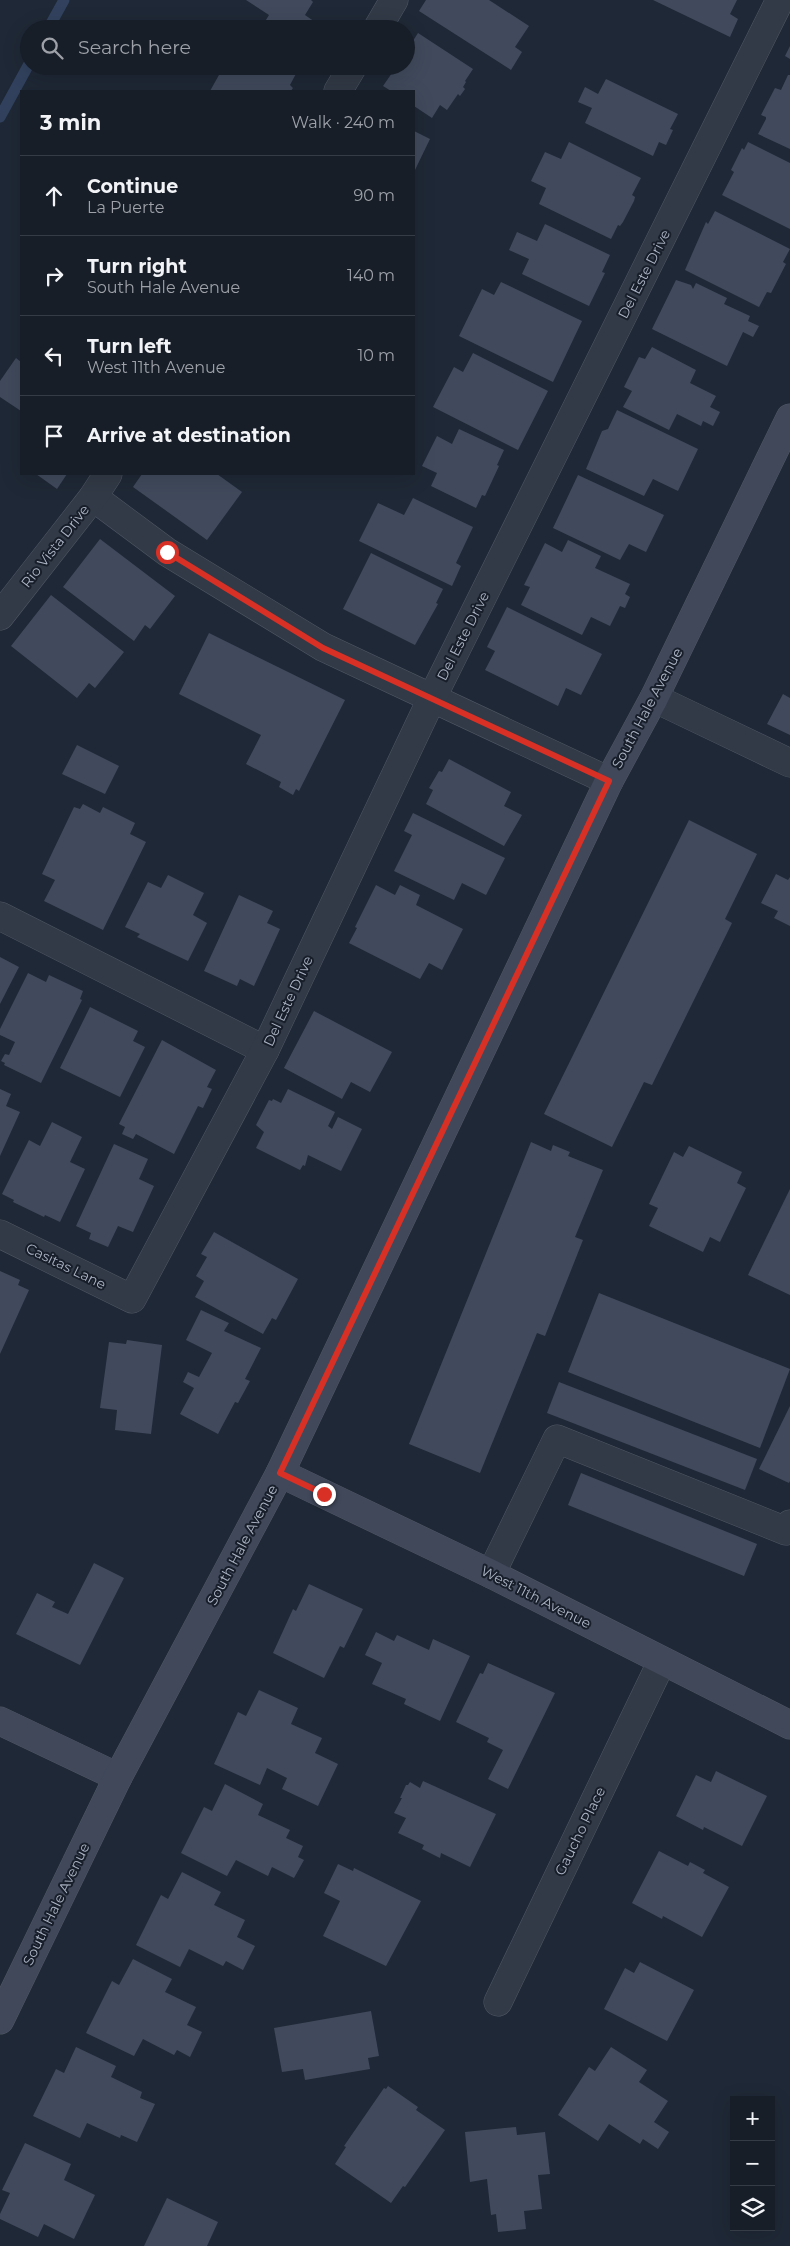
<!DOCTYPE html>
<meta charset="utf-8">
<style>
body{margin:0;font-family:Montserrat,sans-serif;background:#242b34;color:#f1f3f6}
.controls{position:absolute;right:15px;bottom:15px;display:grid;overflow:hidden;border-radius:0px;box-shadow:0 5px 20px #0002}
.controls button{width:45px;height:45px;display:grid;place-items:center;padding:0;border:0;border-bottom:1px solid #363c45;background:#171e28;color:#f1f3f6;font:25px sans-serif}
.stop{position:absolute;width:15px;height:15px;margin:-11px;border:4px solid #d93025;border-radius:50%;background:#fff}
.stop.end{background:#d93025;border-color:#fff;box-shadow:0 1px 5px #0008}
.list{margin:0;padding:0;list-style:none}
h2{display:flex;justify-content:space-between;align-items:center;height:65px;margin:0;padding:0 20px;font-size:21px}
h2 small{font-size:16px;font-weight:400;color:#9ea2a8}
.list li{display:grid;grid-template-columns:32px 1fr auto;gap:15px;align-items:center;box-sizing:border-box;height:80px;padding:0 20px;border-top:1px solid #363c45}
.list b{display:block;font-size:19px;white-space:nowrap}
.list p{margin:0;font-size:16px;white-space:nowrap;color:#9ea2a8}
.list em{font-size:16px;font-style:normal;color:#9ea2a8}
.icon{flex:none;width:28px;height:28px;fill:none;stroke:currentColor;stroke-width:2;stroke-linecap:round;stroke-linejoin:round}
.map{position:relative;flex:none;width:790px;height:2246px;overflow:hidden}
.search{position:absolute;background:#171e28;box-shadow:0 5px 20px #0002;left:20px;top:20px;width:395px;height:55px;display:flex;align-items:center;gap:12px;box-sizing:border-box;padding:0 18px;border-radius:28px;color:#9ea2a8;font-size:19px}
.panel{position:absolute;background:#171e28;box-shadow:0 5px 20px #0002;left:20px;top:90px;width:395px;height:385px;border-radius:0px}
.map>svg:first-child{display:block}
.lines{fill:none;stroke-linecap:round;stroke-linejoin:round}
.stream{stroke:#32425e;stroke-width:11}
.building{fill:#404a5c}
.street-casing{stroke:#505765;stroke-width:29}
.secondary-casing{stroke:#505765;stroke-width:29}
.street{stroke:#323a47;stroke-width:28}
.secondary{stroke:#40485a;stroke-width:28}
.route{stroke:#d93025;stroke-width:6}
.labels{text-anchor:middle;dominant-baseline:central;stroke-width:4;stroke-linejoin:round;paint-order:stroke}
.street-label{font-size:14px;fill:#acb4c4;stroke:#181f2b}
</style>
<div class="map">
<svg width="790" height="2246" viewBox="0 0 790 2246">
<rect width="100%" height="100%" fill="#1f2836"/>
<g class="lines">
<g class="stream">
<polyline points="48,29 64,0"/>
<polyline points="0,117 29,64"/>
</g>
</g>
<g class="building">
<polygon points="246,0 311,0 313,2 305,15 325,29 262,29 261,28 269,15"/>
<polygon points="426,0 489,0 529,26 515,47 522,52 511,70 419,11"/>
<polygon points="653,0 737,0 730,14 738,19 730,37"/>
<polygon points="418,33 473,69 465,81 466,82 463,87 465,89 460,96 458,94 447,110 440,105 432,118 414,106 414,91 391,91 383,86 392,73 389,71 392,66 406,66 406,45 408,42 411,44"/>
<polygon points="790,46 790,59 785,56"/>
<polygon points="224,66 291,66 298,70 290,85 293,88 291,91 210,91"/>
<polygon points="788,75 790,75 790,149 758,134 766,119 766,117 761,115 775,88 781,90"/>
<polygon points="606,79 678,114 670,129 673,130 666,145 659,142 653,156 585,123 592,108 578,102 585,87 598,94"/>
<polygon points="414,131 430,139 414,172"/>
<polygon points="569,142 641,178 632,195 635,197 634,201 623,222 620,226 618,225 611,239 539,204 546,188 531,181 545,152 561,159"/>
<polygon points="748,142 790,163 790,229 722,195 734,172 731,170 742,148 744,150"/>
<polygon points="715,211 790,249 783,262 786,264 771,293 767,292 759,307 685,270 706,222 708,224"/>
<polygon points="545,224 610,255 602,272 605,273 589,306 522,274 529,259 509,250 517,232 537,241"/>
<polygon points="676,280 691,285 693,289 696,283 727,298 724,304 750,316 748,321 759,326 753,337 743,332 727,366 652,329"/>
<polygon points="501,282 582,321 553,382 459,336 482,289 494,295"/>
<polygon points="652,347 696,370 690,383 716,396 710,407 720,412 713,426 703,421 701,426 677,414 669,430 623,407 632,391 624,387 639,357 645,359"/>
<polygon points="473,353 548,391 518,450 433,407 454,367 463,372"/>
<polygon points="16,358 21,362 21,411 0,397 0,381"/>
<polygon points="617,410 698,449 678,491 653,479 644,496 586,469 602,431 608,429"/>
<polygon points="459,429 504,450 497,465 499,466 485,496 482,495 476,508 431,486 437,473 422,466 437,436 452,444"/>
<polygon points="36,474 67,474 57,489"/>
<polygon points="142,474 217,474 242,492 207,540 133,487"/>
<polygon points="578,475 664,515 646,552 629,544 620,560 553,528"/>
<polygon points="413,498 473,527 456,563 461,566 452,586 359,541 378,503 404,515"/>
<polygon points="100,539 175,596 150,629 145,625 134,641 63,587"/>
<polygon points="568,540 601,556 595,568 630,584 625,594 630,597 625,608 620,606 610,626 591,617 582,635 521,605 530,587 524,585 545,543 562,552"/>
<polygon points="371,553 443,589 436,603 438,604 415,645 343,609"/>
<polygon points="51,595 124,652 95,688 89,683 77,698 11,646"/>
<polygon points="507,607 602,654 581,695 566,688 558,706 485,670 495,651 487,647"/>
<polygon points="209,633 345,700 299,791 296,789 293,795 279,787 281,782 246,764 261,735 179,694"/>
<polygon points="783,694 790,698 790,735 767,724"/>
<polygon points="77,745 119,766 105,794 62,774"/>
<polygon points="449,759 511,792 504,806 522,815 504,846 426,804 433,790 429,788 439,771 442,772"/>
<polygon points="83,804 100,813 103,807 135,823 130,834 146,842 103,930 44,901 55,880 42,874 74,807 80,809"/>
<polygon points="413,813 505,858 486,895 462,883 454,900 394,871 412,835 404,831"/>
<polygon points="689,820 757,854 725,919 732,923 652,1085 644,1082 612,1147 544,1114"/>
<polygon points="776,874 788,880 790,877 790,926 774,918 778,911 761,903"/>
<polygon points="168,875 204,893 193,915 207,923 188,961 137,937 140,934 125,927 148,882 161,888"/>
<polygon points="376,885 395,895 400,885 420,895 416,905 463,929 442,970 429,963 420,979 349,943 357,928 355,927"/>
<polygon points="239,895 273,911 267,923 280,929 254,986 240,979 237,986 204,971"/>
<polygon points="0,957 19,967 0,1004"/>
<polygon points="28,973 46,982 49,975 83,991 80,999 82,1000 41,1083 4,1065 5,1063 1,1061 5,1054 9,1055 15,1042 0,1035 0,1029"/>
<polygon points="90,1007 138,1031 133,1041 145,1047 120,1097 60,1068"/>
<polygon points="314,1011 392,1052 370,1092 351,1082 342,1099 284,1068"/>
<polygon points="162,1040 216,1070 207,1087 212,1089 203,1108 198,1106 174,1154 136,1134 133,1139 122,1134 125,1127 119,1124"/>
<polygon points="0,1089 11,1094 6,1106 20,1112 0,1156"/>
<polygon points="288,1089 335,1112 328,1126 332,1129 338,1117 362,1129 341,1171 308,1155 305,1166 303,1165 300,1170 256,1148 264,1132 256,1125 269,1100 272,1101 273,1099 281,1103"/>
<polygon points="52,1122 82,1137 70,1162 85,1169 60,1222 45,1215 44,1217 13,1202 14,1200 2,1194 29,1140 40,1146"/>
<polygon points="531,1142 551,1151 553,1145 570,1152 568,1156 603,1170 575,1237 583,1240 545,1336 537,1333 480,1473 409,1444"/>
<polygon points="114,1144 148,1159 139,1179 154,1186 133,1232 118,1226 108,1247 89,1239 91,1233 76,1226"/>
<polygon points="689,1146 742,1172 737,1183 746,1188 720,1242 710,1237 703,1252 649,1226 658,1208 649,1204 674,1152 683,1157"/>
<polygon points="790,1189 790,1295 748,1275"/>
<polygon points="214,1232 298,1279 276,1320 272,1318 263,1334 195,1297 204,1281 196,1276 207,1257 201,1254"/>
<polygon points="0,1271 20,1280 18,1285 29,1290 0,1354"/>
<polygon points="599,1293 790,1369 760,1448 568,1372"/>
<polygon points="201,1310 229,1323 224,1331 261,1348 245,1379 250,1381 238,1403 235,1402 218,1434 180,1414 194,1388 183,1382 188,1372 199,1377 212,1353 186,1340"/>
<polygon points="127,1340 162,1345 151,1434 115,1430 117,1410 100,1408 109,1342 126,1344"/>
<polygon points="559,1382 757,1459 745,1490 547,1413"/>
<polygon points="790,1406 790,1481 789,1483 759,1469"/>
<polygon points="581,1473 757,1544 744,1576 568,1505"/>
<polygon points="94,1563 124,1578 80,1665 16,1634 37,1593 55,1602 52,1607 68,1614"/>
<polygon points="309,1584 363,1609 344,1648 340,1646 324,1678 273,1653 293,1609 296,1611"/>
<polygon points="376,1632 394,1641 397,1635 429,1650 433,1639 470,1656 440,1721 404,1704 406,1699 372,1684 382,1663 365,1655"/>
<polygon points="488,1663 555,1693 508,1789 488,1779 503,1750 487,1742 489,1738 456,1722 480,1673 483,1674"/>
<polygon points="259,1690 298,1708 291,1724 322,1738 315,1753 338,1764 318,1806 282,1789 287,1778 267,1768 260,1785 214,1764 238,1712 246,1716"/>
<polygon points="716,1771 767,1796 742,1846 704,1827 703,1830 676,1816 696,1775 711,1782"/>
<polygon points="423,1781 496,1814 470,1867 441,1853 440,1858 422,1849 424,1845 398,1833 406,1818 394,1813 402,1798 400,1798 406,1785 408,1785 410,1782 420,1788"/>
<polygon points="225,1784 263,1804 258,1815 290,1830 286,1838 303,1846 298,1857 304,1860 294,1878 272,1867 268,1876 236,1860 227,1876 181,1853 204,1807 212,1811"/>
<polygon points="659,1851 688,1866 690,1862 705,1870 703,1873 729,1887 702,1937 663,1916 662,1919 632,1903"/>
<polygon points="338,1864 353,1871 354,1868 421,1901 386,1966 323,1936 340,1901 324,1893"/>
<polygon points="182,1872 221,1892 214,1905 245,1920 237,1937 255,1946 243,1970 226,1961 223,1966 189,1949 180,1967 136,1945 161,1895 168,1899"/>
<polygon points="133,1959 172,1979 165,1992 196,2007 187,2025 202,2032 190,2057 177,2050 174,2055 143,2039 134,2056 86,2033 112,1981 119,1985"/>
<polygon points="640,1962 694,1990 667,2041 604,2009 625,1968 634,1973"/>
<polygon points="371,2011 379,2056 368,2058 370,2069 305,2080 303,2069 282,2072 274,2028"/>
<polygon points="76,2047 116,2066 111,2077 142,2092 140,2098 155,2104 137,2142 121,2135 120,2138 87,2123 80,2138 33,2116 56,2069 64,2073"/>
<polygon points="611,2047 647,2070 639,2082 668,2101 654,2122 669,2132 658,2149 643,2139 640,2144 609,2124 598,2141 558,2115 589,2067 595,2071"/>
<polygon points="388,2086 418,2107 416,2110 445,2130 405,2187 403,2186 391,2203 335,2164 346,2147 344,2146 384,2088 386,2089"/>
<polygon points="516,2127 517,2135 545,2132 550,2174 538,2175 542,2209 524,2211 526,2229 498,2232 496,2214 491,2215 487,2179 470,2182 465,2132"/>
<polygon points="25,2143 71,2164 64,2180 95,2195 74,2239 44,2224 38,2237 0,2219 0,2214 10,2193 2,2190"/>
<polygon points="167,2198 218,2222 207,2246 144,2246"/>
</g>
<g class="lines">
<g class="street-casing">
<g id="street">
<polyline points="377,29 394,0"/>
<polyline points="338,91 353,66"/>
<polyline points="93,497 167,552 323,647 609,781"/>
<polyline points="0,616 93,497 108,474"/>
<polyline points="654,698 790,763"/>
<polyline points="0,916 265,1050"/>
<polyline points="0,1234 132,1299 265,1050 432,698 780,0"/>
<polyline points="491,1574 557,1439 786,1531 790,1524"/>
<polyline points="498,2002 662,1661"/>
</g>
</g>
<g class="secondary-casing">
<g id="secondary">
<polyline points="280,1473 491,1574 790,1725"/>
<polyline points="0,1721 118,1777"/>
<polyline points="0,2020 118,1777 280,1473 609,781 654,698 790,418"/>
</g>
</g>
<use href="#street" class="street"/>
<use href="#secondary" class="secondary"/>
</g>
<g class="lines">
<polyline class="route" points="167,552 323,648 609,781 280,1473 324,1494"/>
</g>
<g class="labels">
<g class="street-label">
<text transform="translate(644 274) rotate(-63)">Del Este Drive</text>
<text transform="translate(55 546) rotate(-52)">Rio Vista Drive</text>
<text transform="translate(463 636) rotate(-63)">Del Este Drive</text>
<text transform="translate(647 708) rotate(-62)">South Hale Avenue</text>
<text transform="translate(288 1001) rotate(-65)">Del Este Drive</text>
<text transform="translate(66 1266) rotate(26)">Casitas Lane</text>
<text transform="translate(242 1545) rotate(-62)">South Hale Avenue</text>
<text transform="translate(536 1597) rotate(27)">West 11th Avenue</text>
<text transform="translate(580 1831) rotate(-64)">Gaucho Place</text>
<text transform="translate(56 1904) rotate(-64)">South Hale Avenue</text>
</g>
</g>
</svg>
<div class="controls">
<button>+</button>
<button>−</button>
<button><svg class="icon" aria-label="layers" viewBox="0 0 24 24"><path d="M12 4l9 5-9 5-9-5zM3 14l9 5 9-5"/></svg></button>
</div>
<div class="stop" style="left:167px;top:552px"></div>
<div class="stop end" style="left:324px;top:1494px"></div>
<div class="search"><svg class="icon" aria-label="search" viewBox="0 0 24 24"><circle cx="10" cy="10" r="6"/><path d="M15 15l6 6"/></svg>Search here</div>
<section class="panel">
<h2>3 min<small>Walk · 240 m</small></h2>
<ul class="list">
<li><svg class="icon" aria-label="ahead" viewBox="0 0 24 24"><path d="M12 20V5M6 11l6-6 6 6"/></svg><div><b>Continue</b><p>La Puerte</p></div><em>90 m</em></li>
<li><svg class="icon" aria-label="right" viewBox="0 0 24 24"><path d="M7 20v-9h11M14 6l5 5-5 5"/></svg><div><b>Turn right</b><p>South Hale Avenue</p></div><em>140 m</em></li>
<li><svg class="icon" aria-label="left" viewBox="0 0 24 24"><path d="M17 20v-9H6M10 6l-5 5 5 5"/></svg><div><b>Turn left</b><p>West 11th Avenue</p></div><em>10 m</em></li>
<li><svg class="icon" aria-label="arrive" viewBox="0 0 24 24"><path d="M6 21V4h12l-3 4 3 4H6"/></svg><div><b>Arrive at destination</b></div></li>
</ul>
</section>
</div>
